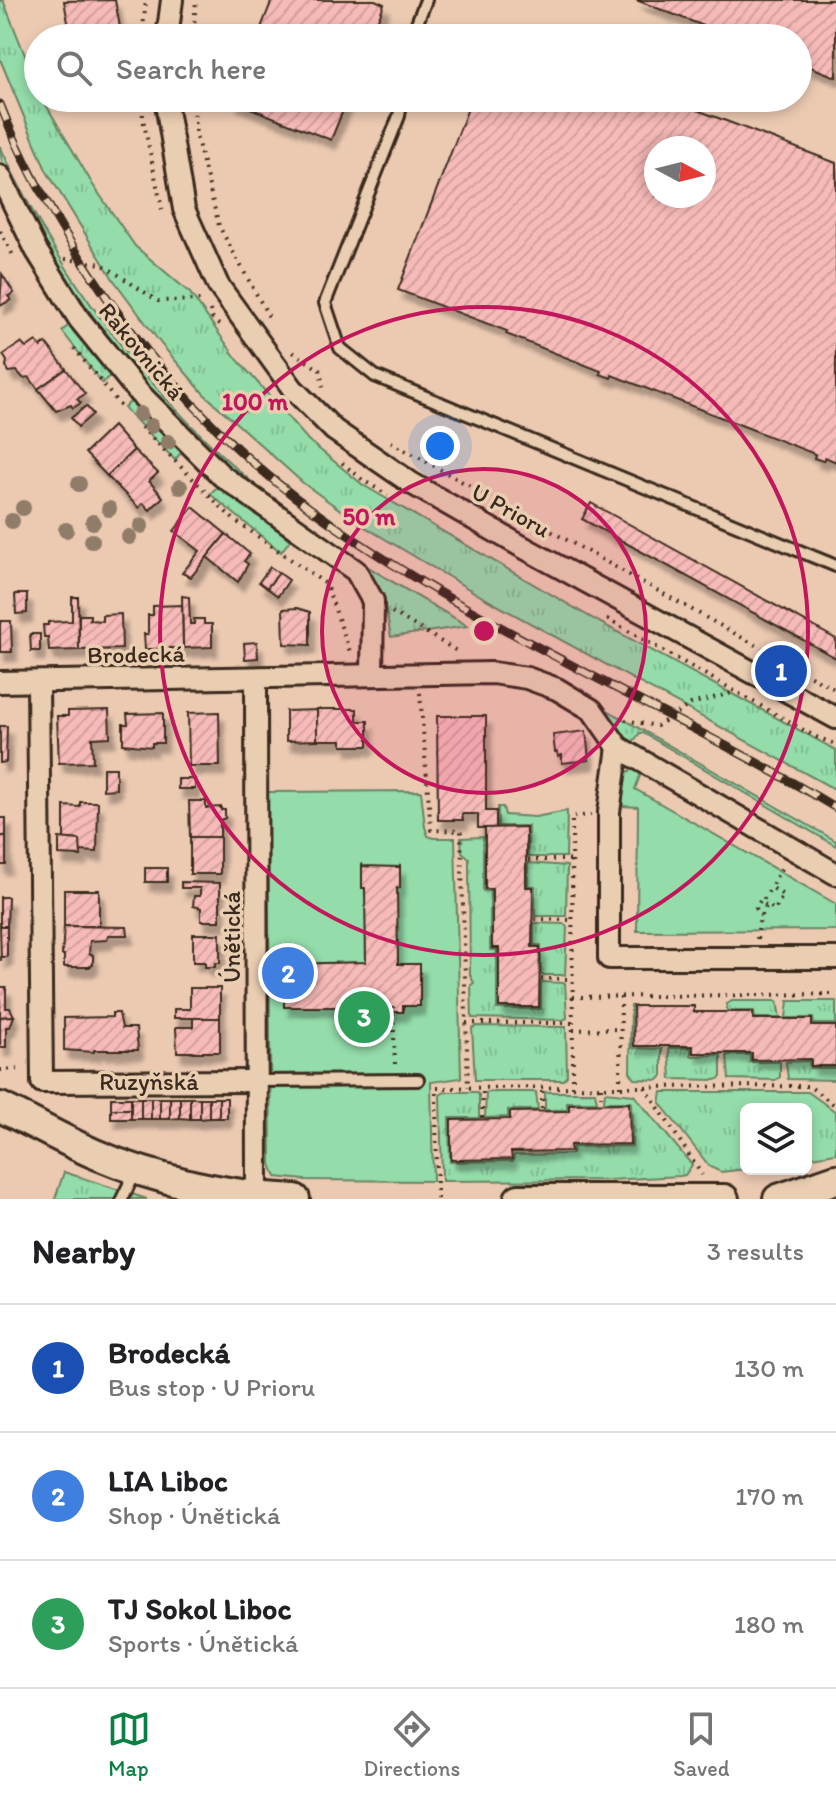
<!DOCTYPE html>
<meta charset="utf-8">
<style>
body{margin:0;font-family:Itim,sans-serif;background:#f6f6f6;color:#202124}
.controls{position:absolute;right:24px;bottom:24px;display:grid;overflow:hidden;border-radius:12px;box-shadow:0 4px 12px #0003}
.controls button{width:72px;height:72px;display:grid;place-items:center;padding:0;border:0;border-bottom:2px solid #e0e0e0;background:#fff;color:#202124;font:40px sans-serif}
.compass{position:absolute;left:644px;top:136px;width:72px;height:72px;border-radius:50%;background:#fff;box-shadow:0 4px 12px #0003;rotate:97deg}
.you{position:absolute;left:440px;top:446px;width:28px;height:28px;margin:-20px;border:6px solid #fff;border-radius:50%;background:#1a73e8;box-shadow:0 0 0 12px #1a73e833}
.badge{display:grid;place-items:center;width:52px;height:52px;border-radius:50%;background:#0b8043;color:#fff;font-size:26px;font-weight:700}
.pin{position:absolute;translate:-50% -50%;border:4px solid #fff;box-shadow:0 2px 8px #0006}
.list{margin:0;padding:0;list-style:none}
h2{display:flex;justify-content:space-between;align-items:center;height:104px;margin:0;padding:0 32px;font-size:34px}
h2 small{font-size:26px;font-weight:400;color:#757577}
.list li{display:grid;grid-template-columns:52px 1fr auto;gap:24px;align-items:center;box-sizing:border-box;height:128px;padding:0 32px;border-top:2px solid #e0e0e0}
.list b{display:block;font-size:30px;white-space:nowrap}
.list p{margin:0;font-size:26px;white-space:nowrap;color:#757577}
.list em{font-size:26px;font-style:normal;color:#757577}
.icon{flex:none;width:44px;height:44px;fill:none;stroke:currentColor;stroke-width:2;stroke-linecap:round;stroke-linejoin:round}
.map{position:relative;flex:none;width:836px;height:1199px;overflow:hidden}
.search{position:absolute;background:#fff;box-shadow:0 4px 12px #0003;left:24px;right:24px;top:24px;height:88px;display:flex;align-items:center;gap:20px;box-sizing:border-box;padding:0 28px;border-radius:44px;color:#757577;font-size:30px}
.sheet{height:488px;background:#fff}
nav{display:flex;justify-content:space-around;align-items:center;box-sizing:border-box;height:112px;border-top:2px solid #e0e0e0;background:#fff;font-size:22px;color:#757577}
nav a{display:grid;justify-items:center;gap:4px}
nav .on{color:#0b8043}
.map>svg:first-child{display:block}
.grass{fill:url(#grass-tufts);stroke:#688364;stroke-width:2}
.park{fill:#94dcaa;stroke:#688364;stroke-width:2}
.building{fill:url(#building-hatch);stroke:#3b2a1e;stroke-width:2;fill-rule:evenodd;filter:url(#shadow)}
.lines{fill:none;stroke-linecap:round;stroke-linejoin:round}
.lane-casing{stroke:#3b2a1e;stroke-width:16}
.street-casing{stroke:#3b2a1e;stroke-width:26}
.secondary-casing{stroke:#3b2a1e;stroke-width:34}
.path{stroke:#3b2a1e;stroke-width:4;stroke-dasharray:2 6;stroke-linecap:butt}
.lane{stroke:#eaceb1;stroke-width:10}
.street{stroke:#eaceb1;stroke-width:20}
.secondary{stroke:#eaceb1;stroke-width:28}
.rail-casing{stroke:#3b2a1e;stroke-width:9}
.rail{stroke:#eaceb1;stroke-width:6;stroke-dasharray:18;stroke-linecap:butt}
.tree{fill:#907c68}
.ring{fill:none;stroke:#c2185b;stroke-width:4}
.labels{text-anchor:middle;dominant-baseline:central;stroke-width:7;stroke-linejoin:round;paint-order:stroke}
.street-label{font-size:24px;fill:#3b2a1e;stroke:#eaceb1}
.centre{fill:#c2185b;stroke:#eaceb1;stroke-width:4}
.ring-label{font-size:24px;text-anchor:middle;font-weight:bold;fill:#c2185b;stroke:#eaceb1;stroke-width:7;stroke-linejoin:round;paint-order:stroke}
</style>
<div class="map">
<svg width="836" height="1199" viewBox="0 0 836 1199">
<defs>
<pattern id="grass-tufts" width="24" height="20" patternUnits="userSpaceOnUse" patternTransform="scale(2)"><rect width="24" height="20" fill="#94dcaa"/><path d="M3 7l-1-3M5 7V3M7 7l1-3M15 17l-1-3M17 17v-4M19 17l1-3" fill="none" stroke="#80bd92"/></pattern>
<pattern id="building-hatch" width="6" height="6" patternUnits="userSpaceOnUse" patternTransform="scale(2)"><rect width="6" height="6" fill="#f6bab8"/><path d="M-1 1l2-2M0 6l6-6M5 7l2-2" fill="none" stroke="#d4a09e"/></pattern>
<filter id="shadow"><feDropShadow dx="5" dy="9" stdDeviation="2" flood-color="#0004"/></filter>
</defs>
<rect width="100%" height="100%" fill="#eccab2"/>
<filter id="ink" filterUnits="userSpaceOnUse"><feTurbulence type="fractalNoise" baseFrequency=".0125" numOctaves="2"/><feDisplacementMap in="SourceGraphic" scale="16" xChannelSelector="R" yChannelSelector="G"/><feConvolveMatrix kernelMatrix="1 2 1 2 8 2 1 2 1" color-interpolation-filters="sRGB"/></filter>
<g filter="url(#ink)">
<g class="grass">
<polygon points="0,0 3,0 38,88 38,98 42,98 93,185 135,246 190,293 237,359 308,440 363,485 597,621 836,750 836,790 484,598 360,524 303,483 204,394 161,344 113,279 46,170 0,59"/>
<path d="M0 146C64 287 162 412 283 508 340 553 405 589 468 626L391 637C388 624 387 608 382 596 367 562 266 501 232 474 153 410 74 296 25 207 15 189 0 168 0 146Z"/>
<polygon points="74,321 114,372 102,383 62,331"/>
<polygon points="136,396 186,447 175,460 124,408"/>
<polygon points="222,482 290,540 281,552 210,494"/>
<path d="M597 704 836 841V846L643 733H640L632 743C615 740 610 715 597 704Z"/>
<polygon points="498,807 503,807 505,815 535,817 567,811 566,857 528,857 528,826 498,826"/>
<polygon points="483,837 483,891 490,891 490,950 497,950 497,1009 541,1009 541,982 565,983 567,1018 563,1020 472,1018 471,985 474,983 470,975 469,864 469,858 462,852 461,838"/>
<polygon points="528,863 567,866 566,916 535,916 535,886 528,886"/>
<polygon points="534,923 564,924 567,927 565,975 541,975 541,945 534,945"/>
<polygon points="732,1001 777,1001 780,1018 755,1018 754,1011 727,1011 727,1004"/>
<polygon points="788,1001 836,1001 836,1024 814,1024 813,1018 786,1018"/>
<polygon points="631,1005 632,1048 662,1049 662,1076 658,1080 635,1079 630,1072"/>
<polygon points="476,1026 566,1027 567,1076 563,1080 475,1080 472,1028"/>
<polygon points="669,1048 691,1048 691,1056 721,1055 721,1077 716,1080 671,1079"/>
<polygon points="727,1055 750,1055 750,1062 780,1062 780,1077 775,1080 729,1079"/>
<polygon points="809,1061 810,1068 836,1068 836,1080 788,1079 786,1062"/>
<polygon points="445,1092 476,1092 479,1095 479,1118 449,1118 450,1162 513,1161 514,1155 572,1154 573,1147 632,1146 631,1102 604,1102 605,1092 634,1095 692,1165 685,1175 680,1176 609,1180 442,1181 440,1095"/>
<polygon points="488,1092 536,1092 538,1110 508,1110 508,1117 485,1118 486,1093"/>
<polygon points="545,1092 595,1092 597,1102 567,1102 567,1110 545,1110"/>
<polygon points="662,1092 808,1092 836,1112 836,1153 806,1158 806,1109 746,1109 746,1169 721,1172 710,1167 660,1103"/>
<polygon points="64,1172 147,1199 55,1199"/>
</g>
<g class="park">
<polygon points="634,769 639,769 641,773 635,789 836,904 836,930 637,931 638,807 623,806 621,783 625,773"/>
<polygon points="421,791 425,827 428,836 434,838 455,838 461,1078 431,1082 433,1181 305,1180 276,1177 271,1164 268,792"/>
</g>
<g class="building">
<polygon points="115,0 122,38 71,38 64,1"/>
<polygon points="272,0 375,0 384,4 371,38 257,38"/>
<polygon points="636,0 836,0 836,77 798,62 798,38 735,38"/>
<polygon points="234,98 348,98 331,140 232,101"/>
<path d="M472 98H666L836 163V462L825 457 823 461 814 458 815 454 612 375 611 378 600 374 601 371 506 334 507 331 398 290ZM656 148H704V196H656Z"/>
<polygon points="2,274 14,293 8,296 11,300 0,306"/>
<polygon points="36,341 41,347 46,343 66,369 38,389 29,377 23,378 17,371 9,372 6,366 7,361 3,355 21,343 26,348"/>
<polygon points="66,369 85,394 77,399 81,403 73,408 71,405 56,411 38,389"/>
<polygon points="86,406 93,414 78,427 71,418"/>
<polygon points="113,426 134,450 107,476 85,453"/>
<polygon points="134,450 158,473 149,481 163,497 150,510 143,503 139,508 107,476"/>
<polygon points="591,503 836,639 836,658 582,519"/>
<polygon points="193,507 226,534 191,577 182,573 200,551 174,531"/>
<polygon points="226,534 250,554 244,561 248,564 238,582 207,557"/>
<polygon points="270,567 279,573 267,588 259,582"/>
<polygon points="279,573 289,580 278,596 267,588"/>
<polygon points="15,594 27,594 27,613 16,614"/>
<polygon points="182,596 189,597 190,624 194,624 194,619 204,619 204,624 212,624 212,647 183,648"/>
<polygon points="72,597 78,597 79,650 49,651 48,637 44,637 43,625 48,625 48,622 72,621"/>
<polygon points="182,605 183,648 170,648 170,652 157,653 157,649 145,649 144,634 148,634 148,615 153,615 153,606"/>
<polygon points="297,608 310,612 310,645 284,644 283,609"/>
<polygon points="121,614 122,649 79,650 79,615 90,615 90,620 102,621 102,615"/>
<polygon points="0,621 11,621 12,652 0,652"/>
<polygon points="30,634 40,634 40,651 31,651"/>
<polygon points="257,642 258,658 245,659 244,643"/>
<polygon points="317,709 357,709 357,721 368,721 368,746 342,746 342,740 317,740"/>
<polygon points="109,710 110,737 92,738 93,762 59,763 57,716 68,716 68,711"/>
<polygon points="317,710 317,740 286,741 286,711"/>
<polygon points="219,712 220,766 189,766 188,713"/>
<polygon points="163,713 163,743 152,743 152,747 123,744 123,724 128,724 127,714"/>
<polygon points="437,716 486,716 486,811 496,811 496,828 478,828 478,814 462,814 463,820 438,820"/>
<polygon points="0,726 7,726 6,762 0,763"/>
<polygon points="586,731 589,760 562,763 562,755 558,756 557,752 555,752 553,735"/>
<polygon points="103,768 116,768 116,789 103,790"/>
<rect x="178" y="779" width="17" height="10"/>
<polygon points="189,801 206,801 206,808 221,807 221,810 225,810 225,818 220,820 220,837 190,837"/>
<polygon points="80,802 98,802 97,852 80,851 80,840 64,839 64,806 80,807"/>
<rect x="0" y="818" width="6" height="18"/>
<polygon points="526,827 526,887 533,887 532,947 540,947 539,1007 499,1007 499,948 492,948 492,889 485,889 485,828"/>
<rect x="0" y="836" width="6" height="29"/>
<rect x="190" y="837" width="30" height="37"/>
<polygon points="59,838 80,840 81,856 59,855"/>
<polygon points="362,863 362,866 399,867 400,864 400,888 397,888 398,964 420,964 420,1006 403,1006 403,1012 384,1012 384,1007 284,1007 284,964 366,962 365,888 362,888"/>
<rect x="145" y="868" width="22" height="14"/>
<polygon points="181,882 220,883 220,921 201,921 201,908 193,906 194,896 200,896 200,888 181,888"/>
<rect x="64" y="890" width="35" height="36"/>
<polygon points="0,897 8,897 7,926 0,926"/>
<polygon points="0,926 7,926 7,957 1,957 1,961"/>
<polygon points="64,926 127,927 128,935 108,935 107,940 90,941 89,954 93,955 93,965 89,967 64,967 64,955 62,955"/>
<polygon points="193,934 220,934 220,963 215,963 215,967 205,967 205,962 193,962"/>
<polygon points="0,987 6,987 6,1008 10,1008 14,1016 0,1017"/>
<polygon points="190,988 220,988 220,1018 174,1018 174,1009 190,1009"/>
<polygon points="633,1006 694,1006 694,1012 753,1012 753,1019 812,1019 812,1026 836,1026 836,1066 811,1066 811,1059 752,1060 752,1053 693,1053 693,1046 634,1046"/>
<polygon points="112,1013 119,1013 122,1028 136,1028 138,1050 94,1050 94,1052 64,1050 64,1018 112,1017"/>
<polygon points="14,1016 10,1027 6,1027 6,1047 0,1047 0,1017"/>
<polygon points="193,1018 220,1018 220,1052 177,1052 176,1027 193,1027"/>
<rect x="111" y="1098" width="20" height="11"/>
<rect x="131" y="1098" width="10" height="21"/>
<rect x="141" y="1098" width="10" height="21"/>
<rect x="151" y="1098" width="9" height="21"/>
<rect x="160" y="1098" width="10" height="21"/>
<polygon points="170,1098 180,1098 180,1118 170,1119"/>
<polygon points="180,1098 190,1098 190,1119 180,1118"/>
<rect x="190" y="1098" width="10" height="21"/>
<polygon points="200,1098 209,1098 209,1118 200,1119"/>
<rect x="209" y="1098" width="10" height="20"/>
<rect x="219" y="1098" width="8" height="20"/>
<polygon points="629,1103 630,1144 570,1145 571,1151 511,1152 512,1159 451,1160 451,1120 510,1119 510,1112 569,1111 569,1104"/>
<rect x="111" y="1109" width="20" height="10"/>
</g>
<g class="lines">
<g class="lane-casing">
<g id="lane">
<polyline points="411,38 426,0"/>
<polyline points="402,98 399,116 325,303 340,348 375,376 836,566"/>
<polyline points="257,1081 418,1080"/>
<polyline points="122,1199 136,1170"/>
</g>
</g>
<g class="street-casing">
<g id="street">
<polyline points="167,38 172,0"/>
<polyline points="165,98 184,209 218,285 293,389 334,430 411,483 519,545 836,718"/>
<polyline points="0,176 36,250 79,319 139,393 222,476 356,571 373,601 372,675"/>
<polyline points="256,678 257,1196"/>
<polyline points="0,682 493,673 527,678 557,689 592,710 618,747 836,874"/>
<polyline points="38,682 42,1082 257,1081"/>
<polyline points="618,747 609,812 609,958 836,958"/>
</g>
</g>
<g class="secondary-casing">
<g id="secondary">
<path d="M0 1107C32 1122 63 1140 95 1154 156 1180 228 1196 295 1199"/>
<polyline points="519,1199 724,1199"/>
<polyline points="778,1199 836,1179"/>
</g>
</g>
<g class="path">
<polyline points="142,38 146,0"/>
<polyline points="193,38 196,0"/>
<polyline points="142,98 143,119 163,214"/>
<polyline points="193,98 196,135 219,226 270,319"/>
<polyline points="0,231 14,257"/>
<polyline points="65,259 102,264 158,301 205,300"/>
<polyline points="210,310 212,318 220,326"/>
<polyline points="74,348 121,407"/>
<polyline points="293,352 320,370 323,388"/>
<polyline points="141,427 233,519 326,584 350,652"/>
<polyline points="391,442 836,690"/>
<polyline points="342,463 364,481 388,495"/>
<polyline points="392,612 460,653"/>
<polyline points="607,619 816,737 836,744"/>
<polyline points="420,693 431,830 461,831 468,1088"/>
<polyline points="625,720 657,726 691,704 735,692"/>
<polyline points="528,860 573,860"/>
<polyline points="760,901 756,908 761,916"/>
<polyline points="766,905 762,902 771,887"/>
<polyline points="535,919 573,920"/>
<polyline points="757,939 760,917 767,905 775,910 783,895 771,887 783,865"/>
<polyline points="541,979 573,979"/>
<polyline points="573,997 836,994"/>
<polyline points="393,1006 395,1065"/>
<polyline points="466,1023 572,1023"/>
<polyline points="573,1030 620,1029"/>
<polyline points="0,1070 21,1069"/>
<polyline points="573,1087 572,817 591,815"/>
<polyline points="601,1087 601,1101"/>
<polyline points="620,1087 621,997"/>
<polyline points="645,1087 702,1175"/>
<polyline points="542,1109 542,1088"/>
<polyline points="482,1118 483,1088"/>
<polyline points="437,1199 436,1088 809,1086 836,1106"/>
</g>
<use href="#lane" class="lane"/>
<use href="#street" class="street"/>
<use href="#secondary" class="secondary"/>
<g class="rail-casing">
<path id="rail" d="M0 104C22 161 51 213 85 265 142 353 211 433 295 497 459 622 660 702 836 808"/>
</g>
<use href="#rail" class="rail"/>
</g>
<g class="tree">
<circle cx="140" cy="414" r="8"/>
<circle cx="151" cy="426" r="8"/>
<circle cx="168" cy="442" r="8"/>
<circle cx="79" cy="484" r="8"/>
<circle cx="180" cy="487" r="8"/>
<circle cx="23" cy="508" r="8"/>
<circle cx="109" cy="509" r="8"/>
<circle cx="12" cy="521" r="8"/>
<circle cx="93" cy="522" r="8"/>
<circle cx="141" cy="526" r="8"/>
<circle cx="66" cy="530" r="8"/>
<circle cx="129" cy="537" r="8"/>
<circle cx="92" cy="541" r="8"/>
</g>
</g>
<circle cx="484" cy="631" r="162" fill="#c2185b" fill-opacity=".12"/>
<g class="ring">
<circle cx="484" cy="631" r="162"/>
<circle cx="484" cy="631" r="324"/>
</g>
<g class="labels">
<g class="street-label">
<text transform="translate(142 351) rotate(50)">Rakovnická</text>
<text transform="translate(511 510) rotate(29)">U Prioru</text>
<text transform="translate(136 654) rotate(-1)">Brodecká</text>
<text transform="translate(231 937) rotate(-90)">Únětická</text>
<text x="149" y="1081">Ruzyňská</text>
</g>
</g>
<circle cx="484" cy="631" r="12" class="centre"/>
<g class="ring-label">
<text x="255" y="410">100 m</text>
<text x="369" y="525">50 m</text>
</g>
</svg>
<div class="controls">
<button><svg class="icon" aria-label="layers" viewBox="0 0 24 24"><path d="M12 4l9 5-9 5-9-5zM3 14l9 5 9-5"/></svg></button>
</div>
<svg class="compass" viewBox="-18 -18 36 36"><path d="M0-13l5 13h-10z" fill="#e53935"/><path d="M0 13l5-13h-10z" fill="#757577"/></svg>
<div class="you"></div>
<div class="pin badge" style="left:781px;top:671px;background:#1a4fb4">1</div>
<div class="pin badge" style="left:288px;top:973px;background:#3f7fe0">2</div>
<div class="pin badge" style="left:364px;top:1017px;background:#2e9e5b">3</div>
<div class="search"><svg class="icon" aria-label="search" viewBox="0 0 24 24"><circle cx="10" cy="10" r="6"/><path d="M15 15l6 6"/></svg>Search here</div>
</div>
<section class="sheet">
<h2>Nearby<small>3 results</small></h2>
<ul class="list">
<li><span class="badge" style="background:#1a4fb4">1</span><div><b>Brodecká</b><p>Bus stop · U Prioru</p></div><em>130 m</em></li>
<li><span class="badge" style="background:#3f7fe0">2</span><div><b>LIA Liboc</b><p>Shop · Únětická</p></div><em>170 m</em></li>
<li><span class="badge" style="background:#2e9e5b">3</span><div><b>TJ Sokol Liboc</b><p>Sports · Únětická</p></div><em>180 m</em></li>
</ul>
</section>
<nav>
<a class="on"><svg class="icon" aria-label="map" viewBox="0 0 24 24"><path d="M3 6l6-2 6 2 6-2v14l-6 2-6-2-6 2zM9 4v14M15 6v14"/></svg>Map</a>
<a><svg class="icon" aria-label="directions" viewBox="0 0 24 24"><path d="M12 3l9 9-9 9-9-9zM9 14v-3h6M13 9l2 2-2 2"/></svg>Directions</a>
<a><svg class="icon" aria-label="saved" viewBox="0 0 24 24"><path d="M7 4h10v16l-5-4-5 4z"/></svg>Saved</a>
</nav>
